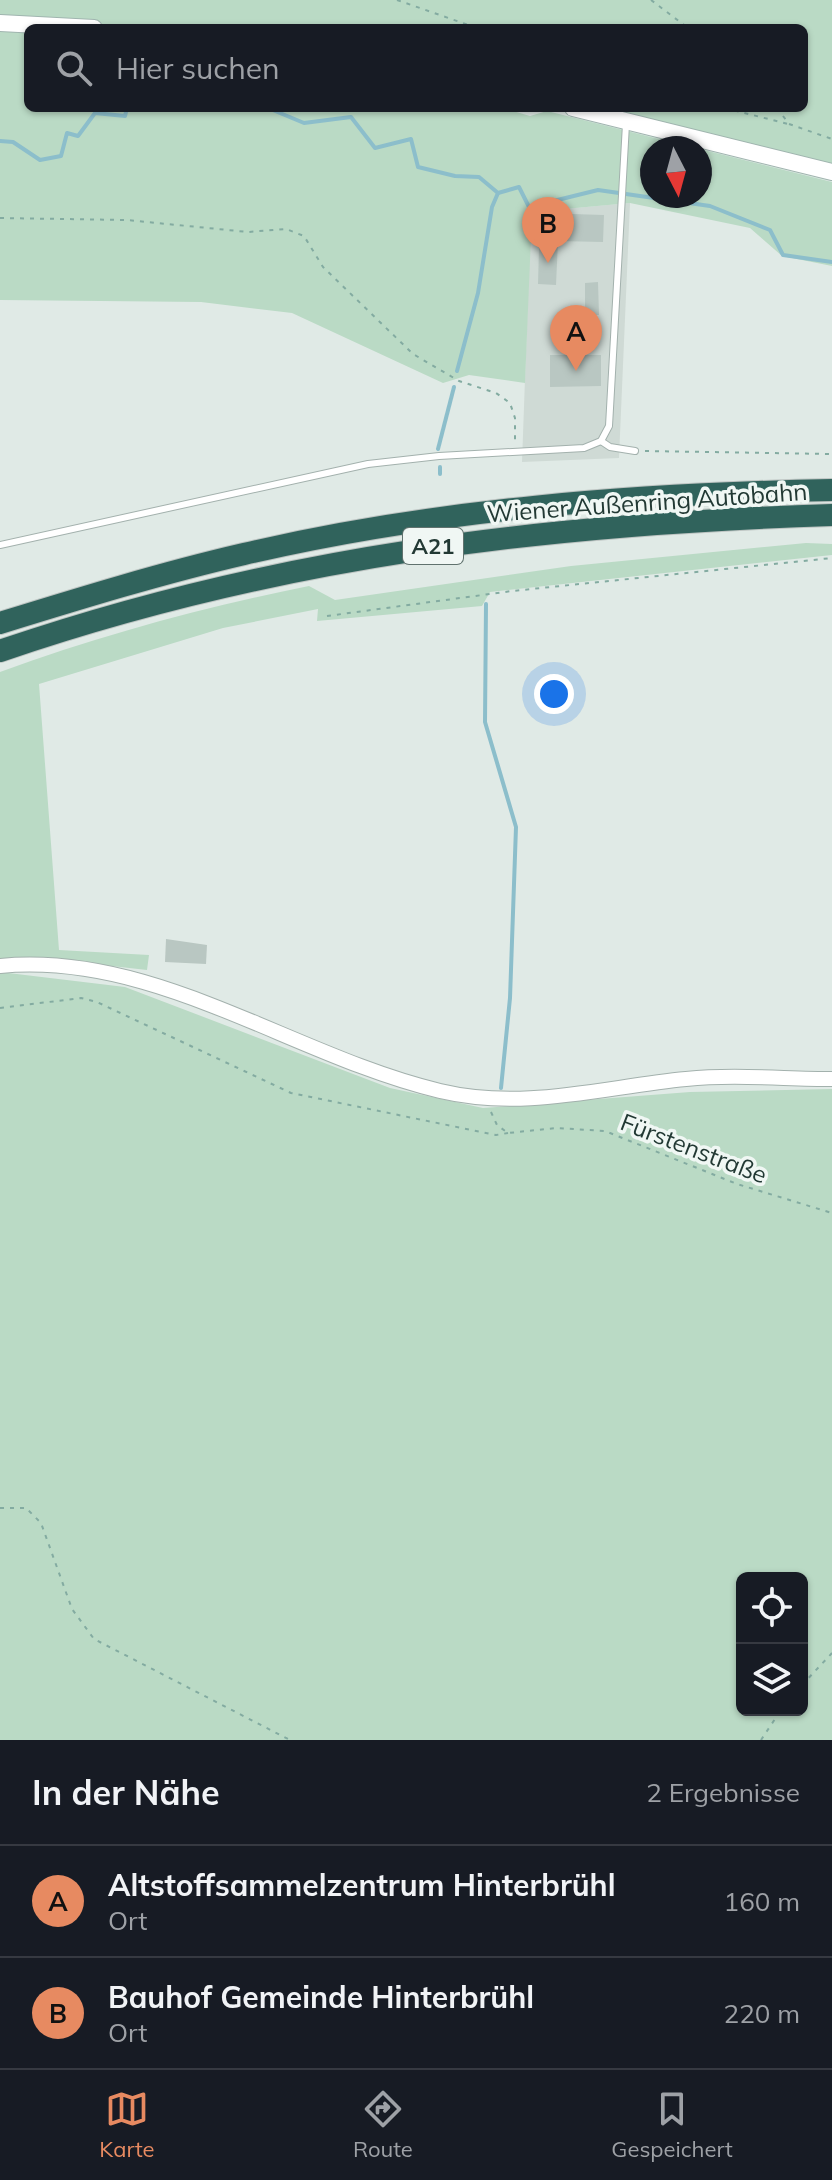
<!DOCTYPE html>
<html lang="de">
<meta charset="utf-8">
<style>
body{margin:0;font-family:Mulish,sans-serif;background:#20242c;color:#f1f3f6}
.controls{position:absolute;right:24px;bottom:24px;display:grid;overflow:hidden;border-radius:12px;box-shadow:0 2px 6px #0004}
.controls button{width:72px;height:72px;display:grid;place-items:center;padding:0;border:0;border-bottom:2px solid #363941;background:#171b24;color:#f1f3f6;font:40px sans-serif}
.compass{position:absolute;left:640px;top:136px;width:72px;height:72px;border-radius:50%;background:#171b24;box-shadow:0 2px 6px #0004;rotate:174deg}
.you{position:absolute;left:554px;top:694px;width:28px;height:28px;margin:-20px;border:6px solid #fff;border-radius:50%;background:#1a73e8;box-shadow:0 0 0 12px #1a73e833}
.badge{display:grid;place-items:center;width:52px;height:52px;border-radius:50%;background:#e78a61;color:#111;font-size:26px;font-weight:700}
.pin{position:absolute;translate:-50% -66px;filter:drop-shadow(0 2px 4px #0008)}
.pin::after{content:'';position:absolute;top:42px;width:28px;height:24px;background:inherit;clip-path:polygon(0 0,100% 0,50% 100%)}
.list{margin:0;padding:0;list-style:none}
h2{display:flex;justify-content:space-between;align-items:center;height:104px;margin:0;padding:0 32px;font-size:34px}
h2 small{font-size:26px;font-weight:400;color:#9ea1a6}
.list li{display:grid;grid-template-columns:52px 1fr auto;gap:24px;align-items:center;box-sizing:border-box;height:112px;padding:0 32px;border-top:2px solid #363941}
.list b{display:block;font-size:30px;white-space:nowrap}
.list p{margin:0;font-size:26px;white-space:nowrap;color:#9ea1a6}
.list em{font-size:26px;font-style:normal;color:#9ea1a6}
.icon{flex:none;width:44px;height:44px;fill:none;stroke:currentColor;stroke-width:2;stroke-linecap:round;stroke-linejoin:round}
.map{position:relative;flex:none;width:832px;height:1740px;overflow:hidden}
.search{position:absolute;background:#171b24;box-shadow:0 2px 6px #0004;left:24px;right:24px;top:24px;height:88px;display:flex;align-items:center;gap:20px;box-sizing:border-box;padding:0 28px;border-radius:12px;color:#9ea1a6;font-size:30px}
.sheet{height:328px;background:#171b24}
nav{display:flex;justify-content:space-around;align-items:center;box-sizing:border-box;height:112px;border-top:2px solid #363941;background:#171b24;font-size:22px;color:#9ea1a6}
nav a{display:grid;justify-items:center;gap:4px}
nav .on{color:#e78a61}
.map>svg:first-child{display:block}
.built{fill:#cfdad5}
.green{fill:#badac5;fill-rule:evenodd}
.lines{fill:none;stroke-linecap:round;stroke-linejoin:round}
.stream{stroke:#8cbecb;stroke-width:4}
.building{fill:#b9c7c2}
.service-casing{stroke:#a3b1ad;stroke-width:8}
.tertiary-casing{stroke:#a3b1ad;stroke-width:16}
.secondary-casing{stroke:#a0b5af;stroke-width:18}
.motorway-casing{stroke:#bdc4c2;stroke-width:24}
.path{stroke:#83aba1;stroke-width:2;stroke-dasharray:4 6;stroke-linecap:butt}
.service{stroke:#fff;stroke-width:6}
.tertiary{stroke:#fff;stroke-width:14}
.secondary{stroke:#fff;stroke-width:16}
.motorway{stroke:#30635c;stroke-width:22}
.labels{text-anchor:middle;dominant-baseline:central;stroke-width:7;stroke-linejoin:round;paint-order:stroke}
.shield{fill:#f0f7f4;stroke:#60726e;stroke-width:2}
.shield-label{font-size:22px;font-weight:bold;fill:#223934}
.street-label{font-size:24px;fill:#223934;stroke:#f0f7f4}
</style>
<div class="map">
<svg width="832" height="1740" viewBox="0 0 832 1740">
<rect width="100%" height="100%" fill="#e0eae6"/>
<polygon class="built" points="630,203 619,458 522,462 531,212"/>
<g class="green">
<polygon points="0,0 832,0 832,168 596,108 804,108 804,28 28,28 28,108 503,108 530,116 547,111 695,148 652,148 652,196 700,196 700,149 832,182 832,266 782,256 750,228 630,203 532,212 525,383 469,375 443,383 292,313 201,302 0,300"/>
<path d="M806 543 832 544V555L490 592 482 606 317 621 318 609 223 628 39 684 59 950 149 955 147 970 32 957 0 959V672C101 635 204 607 309 586L335 600 571 566Z"/>
<path d="M0 972 125 987 390 1088 483 1108 690 1092 832 1089V1740H0ZM742 1578H802V1710H742Z"/>
</g>
<g class="lines">
<g class="stream">
<polyline points="268,108 304,123 351,117 375,148 411,139 418,167 455,176 479,177 498,193 519,187 529,207 598,190 710,206 770,230 783,255 832,262"/>
<polyline points="0,141 13,142 40,160 61,156 67,133 78,136 95,113 125,116 127,108"/>
<polyline points="457,371 478,293 492,207 498,193"/>
<polyline points="438,449 454,387"/>
<polyline points="440,467 440,474"/>
<polyline points="486,604 485,722 516,827 510,998 501,1088"/>
</g>
</g>
<g class="building">
<polygon points="540,213 604,215 603,242 558,241 556,285 538,284"/>
<polygon points="598,282 599,315 585,315 585,283"/>
<polygon points="550,355 601,355 601,386 550,387"/>
<polygon points="166,939 207,945 206,964 165,962"/>
</g>
<g class="lines">
<g class="service-casing">
<g id="service">
<polyline points="601,441 610,447 635,451"/>
<polyline points="0,545 368,464 439,456 584,448 601,441 609,426 626,124"/>
</g>
</g>
<g class="tertiary-casing">
<path id="tertiary" d="M0 966C155 951 293 1056 440 1091 524 1111 603 1087 686 1079 734 1074 784 1079 832 1079"/>
</g>
<g class="secondary-casing">
<g id="secondary">
<polyline points="0,23 94,28"/>
<polyline points="573,108 832,172"/>
</g>
</g>
<g class="motorway-casing">
<g id="motorway">
<path d="M0 623C81 598 162 573 244 554 436 509 635 494 832 490"/>
<path d="M0 651C274 557 543 524 832 515"/>
</g>
</g>
<g class="path">
<polyline points="397,0 477,28"/>
<polyline points="651,0 688,28"/>
<polyline points="725,108 788,124"/>
<polyline points="777,108 789,124 832,139"/>
<polyline points="0,218 127,220 248,232 286,229 304,236 323,267 413,354 459,381 496,393 510,403 515,418 515,442"/>
<polyline points="645,451 832,454"/>
<polyline points="327,616 512,591 832,558"/>
<polyline points="0,1008 81,998 97,1002 291,1093 496,1135 508,1133"/>
<polyline points="491,1112 497,1125 508,1133 557,1128 605,1131 737,1184 832,1213"/>
<polyline points="0,1508 26,1508 41,1523 72,1609 94,1639 290,1740"/>
<polyline points="802,1685 832,1653"/>
<polyline points="761,1740 781,1710"/>
</g>
<use href="#service" class="service"/>
<use href="#tertiary" class="tertiary"/>
<use href="#secondary" class="secondary"/>
<use href="#motorway" class="motorway"/>
</g>
<g class="labels">
<rect class="shield" x="403" y="528" width="60" height="36" rx="6"/>
<g class="shield-label">
<text x="433" y="546">A21</text>
</g>
<g class="street-label">
<text transform="translate(647 502) rotate(-4)">Wiener Außenring Autobahn</text>
<text transform="translate(694 1148) rotate(21)">Fürstenstraße</text>
</g>
</g>
</svg>
<div class="controls">
<button><svg class="icon" aria-label="locate" viewBox="0 0 24 24"><circle cx="12" cy="12" r="6"/><path d="M12 2v4M12 18v4M2 12h4M18 12h4"/></svg></button>
<button><svg class="icon" aria-label="layers" viewBox="0 0 24 24"><path d="M12 4l9 5-9 5-9-5zM3 14l9 5 9-5"/></svg></button>
</div>
<svg class="compass" viewBox="-18 -18 36 36"><path d="M0-13l5 13h-10z" fill="#e53935"/><path d="M0 13l5-13h-10z" fill="#9ea1a6"/></svg>
<div class="you"></div>
<div class="pin badge" style="left:576px;top:371px">A</div>
<div class="pin badge" style="left:548px;top:263px">B</div>
<div class="search"><svg class="icon" aria-label="search" viewBox="0 0 24 24"><circle cx="10" cy="10" r="6"/><path d="M15 15l6 6"/></svg>Hier suchen</div>
</div>
<section class="sheet">
<h2>In der Nähe<small>2 Ergebnisse</small></h2>
<ul class="list">
<li><span class="badge">A</span><div><b>Altstoffsammelzentrum Hinterbrühl</b><p>Ort</p></div><em>160 m</em></li>
<li><span class="badge">B</span><div><b>Bauhof Gemeinde Hinterbrühl</b><p>Ort</p></div><em>220 m</em></li>
</ul>
</section>
<nav>
<a class="on"><svg class="icon" aria-label="map" viewBox="0 0 24 24"><path d="M3 6l6-2 6 2 6-2v14l-6 2-6-2-6 2zM9 4v14M15 6v14"/></svg>Karte</a>
<a><svg class="icon" aria-label="directions" viewBox="0 0 24 24"><path d="M12 3l9 9-9 9-9-9zM9 14v-3h6M13 9l2 2-2 2"/></svg>Route</a>
<a><svg class="icon" aria-label="saved" viewBox="0 0 24 24"><path d="M7 4h10v16l-5-4-5 4z"/></svg>Gespeichert</a>
</nav>
